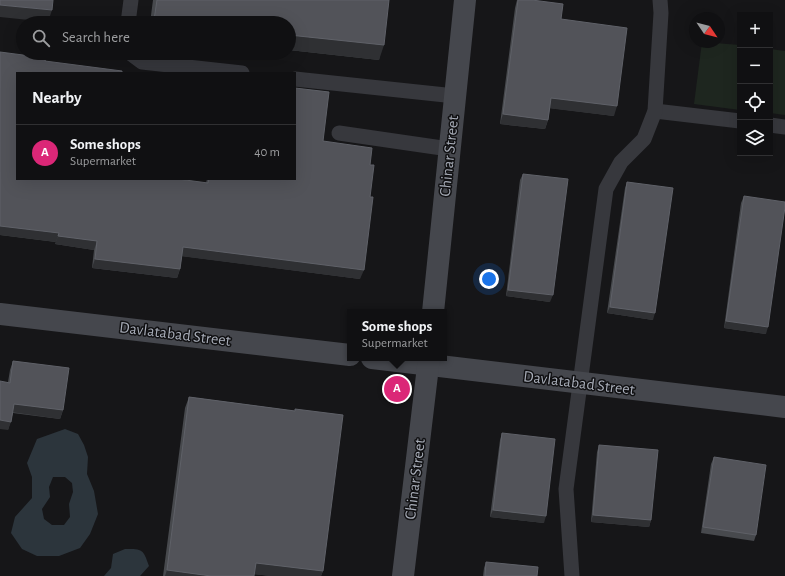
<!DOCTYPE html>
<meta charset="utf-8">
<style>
body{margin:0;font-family:"Alegreya Sans",sans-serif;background:#1e1e20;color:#f1f3f6}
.controls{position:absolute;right:12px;top:12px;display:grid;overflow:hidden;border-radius:0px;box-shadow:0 4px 16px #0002}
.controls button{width:36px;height:36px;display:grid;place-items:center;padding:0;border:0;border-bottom:1px solid #303032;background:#101012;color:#f1f3f6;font:20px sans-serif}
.compass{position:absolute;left:689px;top:12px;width:36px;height:36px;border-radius:50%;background:#101012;box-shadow:0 4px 16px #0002;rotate:125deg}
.you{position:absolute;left:489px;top:279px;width:14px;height:14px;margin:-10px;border:3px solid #fff;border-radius:50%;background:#1a73e8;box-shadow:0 0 0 6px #1a73e833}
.badge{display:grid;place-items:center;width:26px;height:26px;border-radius:50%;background:#db2777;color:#fff;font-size:13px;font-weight:700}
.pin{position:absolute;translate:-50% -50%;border:2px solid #fff;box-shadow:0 1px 4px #0006}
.popup{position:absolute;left:347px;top:309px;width:100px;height:52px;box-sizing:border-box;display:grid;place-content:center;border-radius:0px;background:#101012;filter:drop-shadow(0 1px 3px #0005);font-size:13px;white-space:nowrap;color:#9c9d9f}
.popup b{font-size:15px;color:#f1f3f6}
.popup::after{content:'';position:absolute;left:50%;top:100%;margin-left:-8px;border:8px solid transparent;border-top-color:#101012}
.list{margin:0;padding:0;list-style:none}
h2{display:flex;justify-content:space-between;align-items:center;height:52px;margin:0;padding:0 16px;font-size:17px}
h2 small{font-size:13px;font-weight:400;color:#9c9d9f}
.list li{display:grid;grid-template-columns:26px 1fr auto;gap:12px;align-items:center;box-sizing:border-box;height:56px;padding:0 16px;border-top:1px solid #303032}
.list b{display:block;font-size:15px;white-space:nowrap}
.list p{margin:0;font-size:13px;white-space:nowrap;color:#9c9d9f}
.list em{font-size:13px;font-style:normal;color:#9c9d9f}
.icon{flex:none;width:22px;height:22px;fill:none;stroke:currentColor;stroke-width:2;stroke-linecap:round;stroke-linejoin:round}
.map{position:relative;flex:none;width:785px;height:576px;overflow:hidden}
.search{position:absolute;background:#101012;box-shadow:0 4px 16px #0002;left:16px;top:16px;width:280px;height:44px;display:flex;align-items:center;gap:10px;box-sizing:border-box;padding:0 14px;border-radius:22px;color:#9c9d9f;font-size:15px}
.panel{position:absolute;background:#101012;box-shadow:0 4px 16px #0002;left:16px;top:72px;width:280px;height:108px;border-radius:0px}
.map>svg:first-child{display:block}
.green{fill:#1e261f}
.water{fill:#2c353c;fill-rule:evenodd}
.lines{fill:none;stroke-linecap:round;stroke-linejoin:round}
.lane{stroke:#37383d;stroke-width:15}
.secondary{stroke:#45474d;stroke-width:22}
.wall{fill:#47494d}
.shaded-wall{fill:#2f3033}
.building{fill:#525359;stroke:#5f6168}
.labels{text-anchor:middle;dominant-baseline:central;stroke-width:3;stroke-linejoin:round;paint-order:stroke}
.street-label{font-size:16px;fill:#a8adb8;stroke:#111113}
</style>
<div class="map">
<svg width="785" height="576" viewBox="0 0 785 576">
<rect width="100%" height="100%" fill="#161618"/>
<g class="green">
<polygon points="702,42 740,45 740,110 694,104"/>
<polygon points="770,49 785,51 785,115 770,113"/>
</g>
<g class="water">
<path d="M65 429 78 434 84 445 88 457 87 474 94 491 98 514 90 534 80 548 59 556H37L22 549 11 533 15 517 32 498V477L27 463 37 439ZM53 477H65L72 483 73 492 69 504 70 517 64 525H52L44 519 42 509 50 497 49 487Z"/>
<path d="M125 549C143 549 143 549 149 566L140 576H104L111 568 113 554Z"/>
</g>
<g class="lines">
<g class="lane">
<polyline points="128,23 131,0"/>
<polyline points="130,53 142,62 242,73"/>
<polyline points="295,79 455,96"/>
<polyline points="655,111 740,121"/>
<polyline points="770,125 785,127"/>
<polyline points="339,133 449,149"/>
<polyline points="572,576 566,489 606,189 621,162 644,139 655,111 661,13 660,0"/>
</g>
<g class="secondary">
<polyline points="433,312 465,0"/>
<polyline points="0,314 350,355"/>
<polyline points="372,358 785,407"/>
<polyline points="403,576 429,358"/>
</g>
</g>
<g class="wall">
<polygon points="153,0 389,0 379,60 289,50 289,23 150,23"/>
<polygon points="517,0 532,0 561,19 614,116 550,108 548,120 545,129 500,124 515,8"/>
<polygon points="0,52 17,179 206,183 207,179 295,179 323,141 370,165 360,279 182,256 180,269 177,278 92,268 94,250 55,244 56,242 0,235"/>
<polygon points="523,174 550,302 506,296 520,180"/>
<polygon points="627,182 653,320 607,313 625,188"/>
<polygon points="744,196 766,334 724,328 741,203"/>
<polygon points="13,361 63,410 60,419 13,413 8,430 8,382 10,370"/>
<polygon points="189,397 295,411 295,409 323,571 321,576 271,576 254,574 254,576 163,576 185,408"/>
<polygon points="502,433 544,523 490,517 500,440"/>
<polygon points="599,445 651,520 649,527 591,522 597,452"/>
<polygon points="714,457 756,535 754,541 701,533 711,464"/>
<polygon points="486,562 537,576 483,576 484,568"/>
</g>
<g class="shaded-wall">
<polygon points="0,5 52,10 48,22 0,17"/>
<polygon points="154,20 185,23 153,23"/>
<polygon points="289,35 384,45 379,60 289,50"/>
<polygon points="551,98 617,106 614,116 547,108"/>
<polygon points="503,114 548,120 545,129 500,124"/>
<polygon points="0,226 59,233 56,242 0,235"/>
<polygon points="58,236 97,241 94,250 55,244"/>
<polygon points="183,247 364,270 360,279 180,256"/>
<polygon points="95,259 180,269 177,278 92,268"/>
<polygon points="508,290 553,295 550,302 506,296"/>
<polygon points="610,307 655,313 653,320 607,313"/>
<polygon points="726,321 768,327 766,334 724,328"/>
<polygon points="14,404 63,410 60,419 11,412"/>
<polygon points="0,420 11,422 8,430 0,429"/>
<polygon points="493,510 546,516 544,523 490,517"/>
<polygon points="593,515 651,520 649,527 591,522"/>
<polygon points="256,563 323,571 321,576 271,576 252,574"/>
<polygon points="167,570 211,576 165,576"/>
</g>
<g class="building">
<polygon points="0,0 53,0 52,10 0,5"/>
<polygon points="157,0 389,0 384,45 289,35 289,23 185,23 154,20"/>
<polygon points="518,0 532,0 563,4 561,19 627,28 617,106 551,98 548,120 503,114"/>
<polygon points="0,52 46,58 45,61 122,71 122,73 17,73 17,179 178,179 208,183 209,179 295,179 295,88 329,92 323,141 372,148 370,165 374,165 370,197 373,197 364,270 183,247 180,269 95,259 97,241 58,236 59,233 0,226"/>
<polygon points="523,174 568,179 553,295 508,290"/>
<polygon points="627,182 673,188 655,313 610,307"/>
<polygon points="744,196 785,202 785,207 768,327 726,321"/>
<polygon points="13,361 69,368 63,410 14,404 11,422 0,420 0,381 10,383"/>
<polygon points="189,397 295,411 295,409 343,415 323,571 256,563 254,576 211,576 167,570"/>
<polygon points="502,433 555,439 546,516 493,510"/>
<polygon points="599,445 658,450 651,520 593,515"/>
<polygon points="714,457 766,465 756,535 703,527"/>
<polygon points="486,562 538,567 537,576 485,576"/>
</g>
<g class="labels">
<g class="street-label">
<text transform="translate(449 156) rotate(-84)">Chinar Street</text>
<text transform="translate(175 334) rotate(7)">Davlatabad Street</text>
<text transform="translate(579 383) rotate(7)">Davlatabad Street</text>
<text transform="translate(415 479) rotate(-83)">Chinar Street</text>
</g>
</g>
</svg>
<div class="controls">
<button>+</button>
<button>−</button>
<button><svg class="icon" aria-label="locate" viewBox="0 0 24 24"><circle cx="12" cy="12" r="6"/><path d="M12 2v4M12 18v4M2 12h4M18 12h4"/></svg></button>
<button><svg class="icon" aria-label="layers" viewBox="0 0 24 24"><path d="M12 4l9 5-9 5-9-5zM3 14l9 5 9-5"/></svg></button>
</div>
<svg class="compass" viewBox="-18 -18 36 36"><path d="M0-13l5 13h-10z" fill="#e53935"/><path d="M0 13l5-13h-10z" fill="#9c9d9f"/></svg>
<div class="you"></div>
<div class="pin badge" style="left:397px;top:389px">A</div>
<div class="popup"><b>Some shops</b>Supermarket</div>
<div class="search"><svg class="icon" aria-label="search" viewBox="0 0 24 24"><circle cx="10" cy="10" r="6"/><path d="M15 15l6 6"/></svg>Search here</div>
<section class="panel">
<h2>Nearby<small></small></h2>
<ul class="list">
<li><span class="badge">A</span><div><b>Some shops</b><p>Supermarket</p></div><em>40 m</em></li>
</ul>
</section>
</div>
